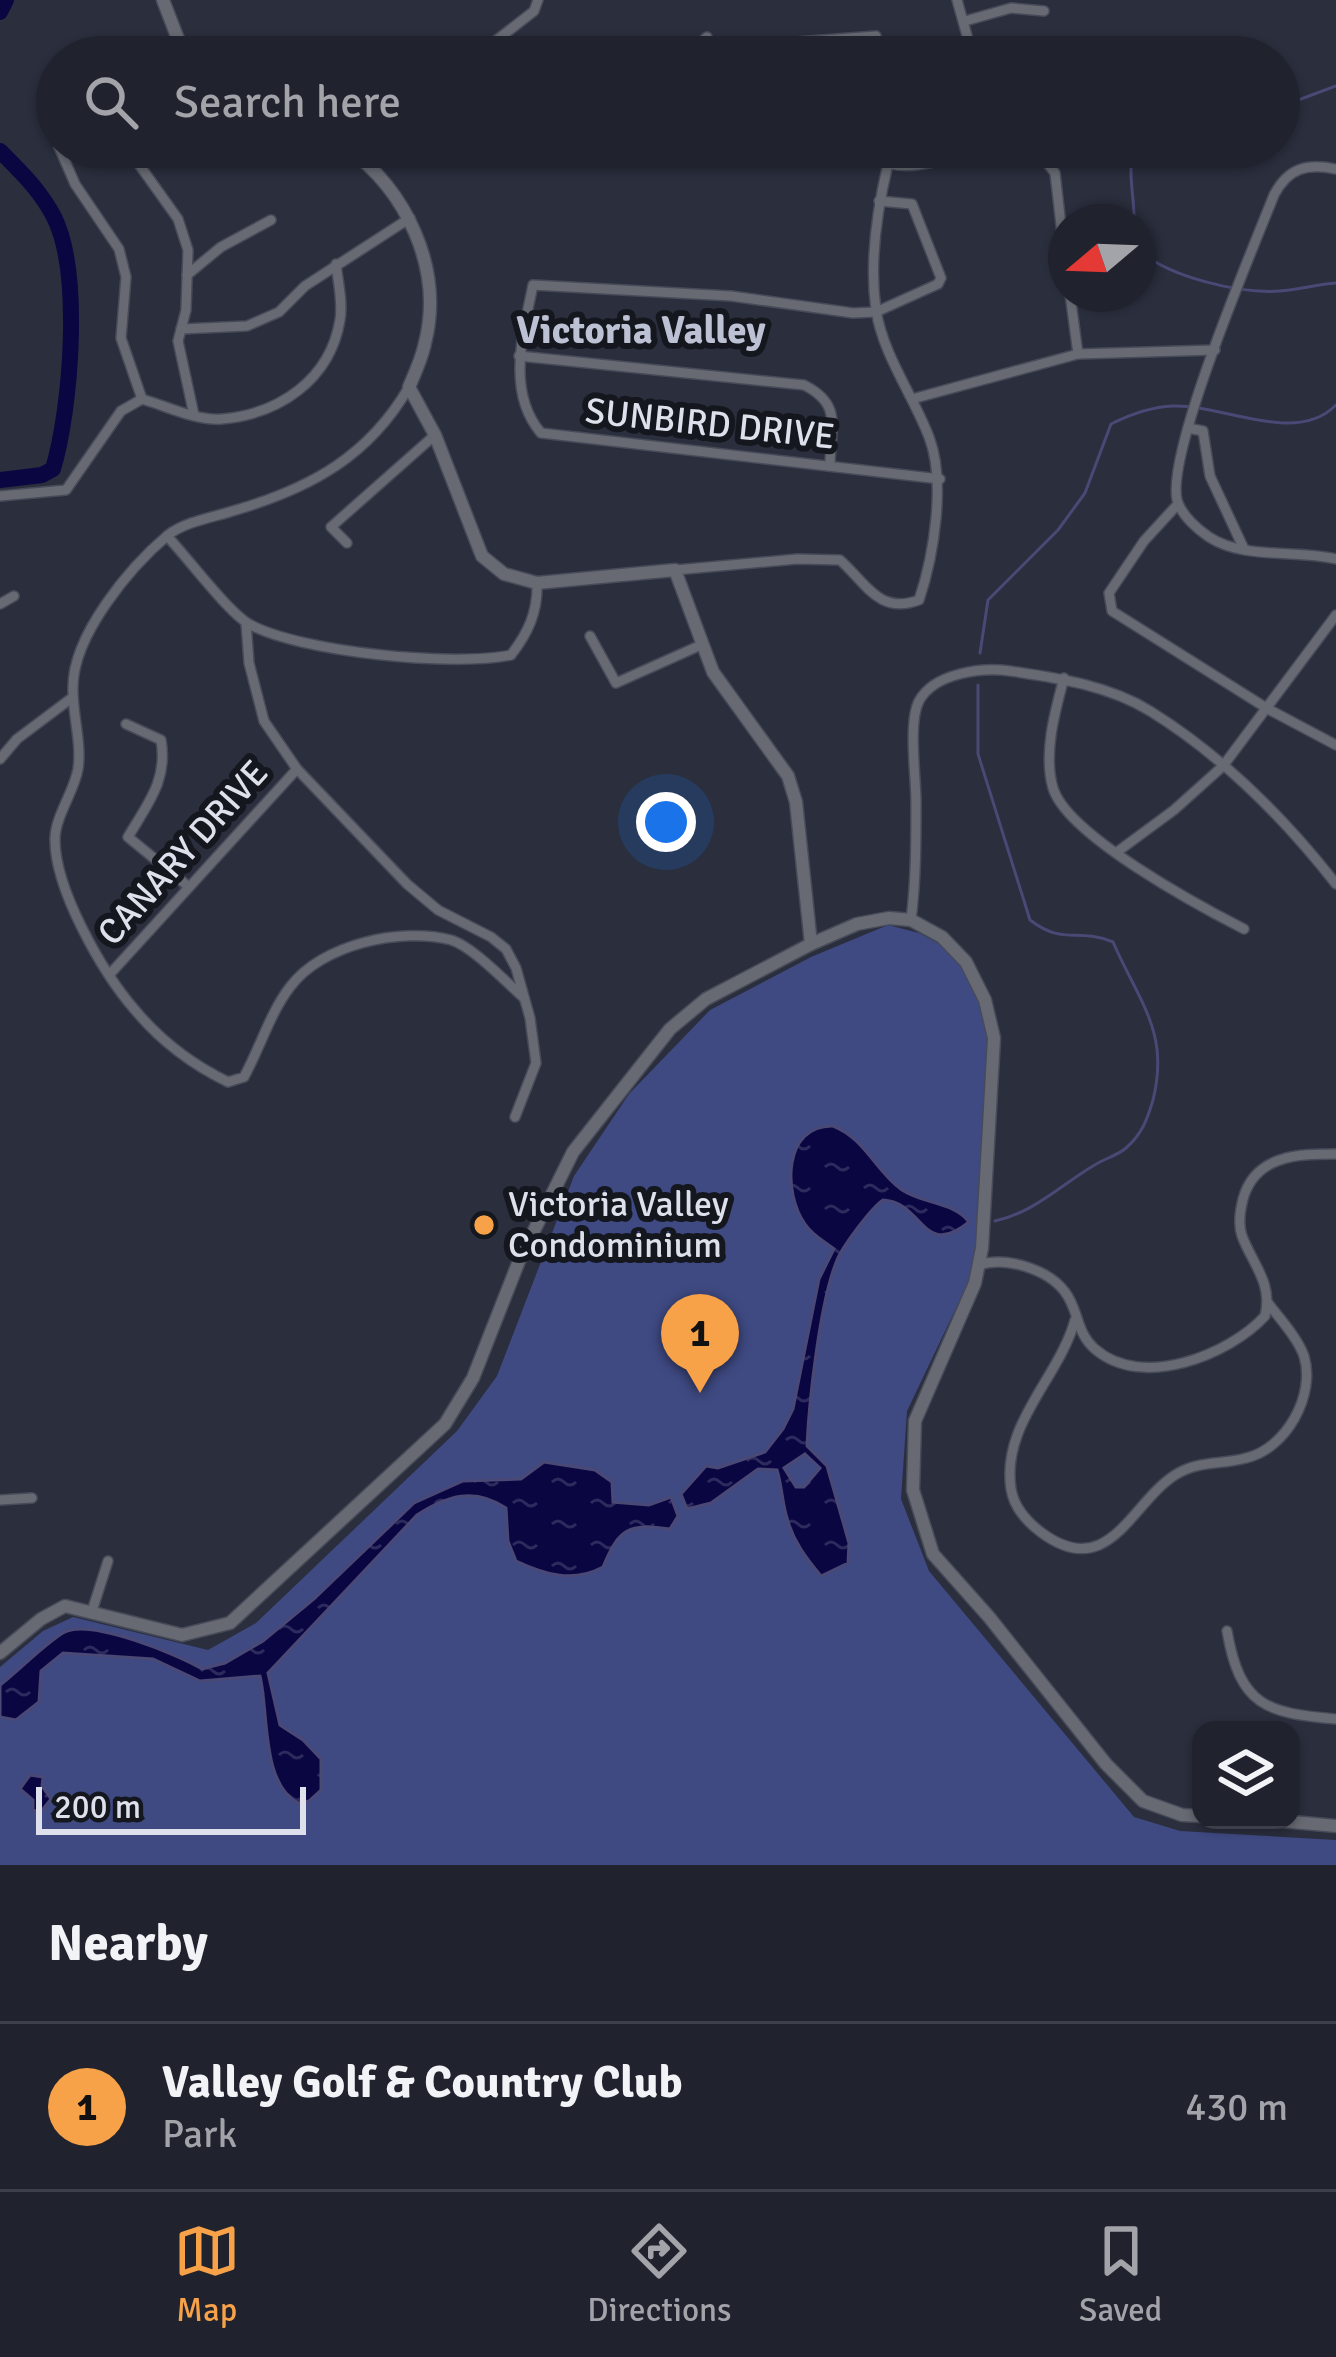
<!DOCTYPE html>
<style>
body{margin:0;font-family:Signika,sans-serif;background:#282a36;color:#f1f3f6}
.controls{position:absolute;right:36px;bottom:36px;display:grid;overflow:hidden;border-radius:24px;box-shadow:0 3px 9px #0004}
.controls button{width:108px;height:108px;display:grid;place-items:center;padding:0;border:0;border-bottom:3px solid #3d3f4a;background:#20222e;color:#f1f3f6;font:60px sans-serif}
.compass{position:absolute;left:1048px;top:204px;width:108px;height:108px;border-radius:50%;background:#20222e;box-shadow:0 3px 9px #0004;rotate:251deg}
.scale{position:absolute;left:36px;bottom:30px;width:270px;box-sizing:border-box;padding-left:12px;border:6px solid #dee1eb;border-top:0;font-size:33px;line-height:42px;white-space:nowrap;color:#dee1eb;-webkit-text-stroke:9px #15171e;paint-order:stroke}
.you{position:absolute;left:666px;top:822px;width:42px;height:42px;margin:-30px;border:9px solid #fff;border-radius:50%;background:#1a73e8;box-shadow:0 0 0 18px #1a73e833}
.badge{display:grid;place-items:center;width:78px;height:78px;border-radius:50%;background:#f7a149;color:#111;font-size:39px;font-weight:700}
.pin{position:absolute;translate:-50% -99px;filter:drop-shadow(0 3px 6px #0008)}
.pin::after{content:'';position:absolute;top:63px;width:42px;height:36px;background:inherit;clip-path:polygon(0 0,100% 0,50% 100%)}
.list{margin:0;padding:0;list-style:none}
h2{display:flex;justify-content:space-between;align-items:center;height:156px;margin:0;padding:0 48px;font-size:51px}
h2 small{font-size:39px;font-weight:400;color:#a2a4aa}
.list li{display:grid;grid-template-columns:78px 1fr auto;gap:36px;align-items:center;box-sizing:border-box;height:168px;padding:0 48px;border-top:3px solid #3d3f4a}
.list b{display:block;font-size:45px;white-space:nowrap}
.list p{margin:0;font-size:39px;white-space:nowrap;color:#a2a4aa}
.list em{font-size:39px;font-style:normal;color:#a2a4aa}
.icon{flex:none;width:66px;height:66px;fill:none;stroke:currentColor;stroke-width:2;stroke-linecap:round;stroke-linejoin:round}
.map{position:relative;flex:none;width:1336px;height:1865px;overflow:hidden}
.search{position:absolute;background:#20222e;box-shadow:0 3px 9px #0004;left:36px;right:36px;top:36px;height:132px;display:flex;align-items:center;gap:30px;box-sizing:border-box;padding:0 42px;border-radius:66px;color:#a2a4aa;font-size:45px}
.sheet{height:324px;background:#20222e}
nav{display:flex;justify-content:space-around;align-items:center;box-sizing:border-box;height:168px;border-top:3px solid #3d3f4a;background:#20222e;font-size:33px;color:#a2a4aa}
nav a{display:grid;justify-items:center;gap:6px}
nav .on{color:#f7a149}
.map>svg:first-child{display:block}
.green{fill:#3f4a83}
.water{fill:url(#water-ripples);stroke:#4a4875;stroke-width:3;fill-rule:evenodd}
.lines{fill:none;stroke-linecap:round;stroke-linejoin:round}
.stream{stroke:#4a4875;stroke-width:3}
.river{stroke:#0a0642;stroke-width:16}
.minor-casing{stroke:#474b59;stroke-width:12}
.tertiary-casing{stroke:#474b59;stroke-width:15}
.minor{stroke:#676a72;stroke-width:9}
.tertiary{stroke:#676a72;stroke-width:12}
.poi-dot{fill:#f7a149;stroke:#15171e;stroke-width:4.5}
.labels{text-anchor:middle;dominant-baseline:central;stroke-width:12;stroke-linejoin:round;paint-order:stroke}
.street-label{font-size:36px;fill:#dee1eb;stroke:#15171e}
.poi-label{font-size:36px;fill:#dee1eb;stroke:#15171e;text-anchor:start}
.neighbourhood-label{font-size:39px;font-weight:bold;fill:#bcc1d4;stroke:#15171e}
</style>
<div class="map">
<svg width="1336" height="1865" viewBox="0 0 1336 1865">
<defs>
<pattern id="water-ripples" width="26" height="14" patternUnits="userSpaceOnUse" patternTransform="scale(3)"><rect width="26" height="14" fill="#0a0642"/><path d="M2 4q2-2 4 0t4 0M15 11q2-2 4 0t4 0" fill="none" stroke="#2d2a5d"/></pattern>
</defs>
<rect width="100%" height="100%" fill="#2a2e3d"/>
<polygon class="green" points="888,925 919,933 941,945 975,982 988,1037 976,1242 968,1283 907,1411 901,1499 929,1571 1134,1817 1180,1831 1336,1840 1336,1865 0,1865 0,1667 43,1631 73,1617 208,1650 256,1623 457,1431 497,1376 574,1176 629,1094 710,1010 811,957"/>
<g class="water">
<path d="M833 1126C866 1139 875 1171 902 1190 923 1204 954 1202 969 1222 922 1260 924 1202 883 1200 871 1208 843 1246 837 1260 820 1301 809 1400 807 1446L827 1466 849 1543 848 1563 821 1576C806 1558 793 1541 787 1518 782 1502 782 1486 777 1470L758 1469 711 1503 687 1509 681 1494 706 1466 718 1468 765 1452 783 1429 793 1409 819 1279 834 1249C824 1241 812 1235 805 1224 783 1193 783 1125 833 1126ZM805 1454 820 1468 804 1487H796L784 1468Z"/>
<path d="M544 1462 595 1470 612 1482 613 1502 649 1505 671 1497 678 1516 670 1529C629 1523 619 1528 603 1567 573 1583 546 1575 516 1561L508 1541 506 1508C475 1487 447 1495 417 1515L268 1673 280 1725 303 1740 321 1759V1790L309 1801 298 1803C261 1783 269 1713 260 1676L200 1681 153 1659 63 1653 41 1671 39 1702 16 1720 0 1717V1685C15 1674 54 1635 67 1631 95 1621 177 1654 202 1669L225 1663 263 1641 314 1599 414 1503 463 1481 521 1479Z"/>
<polygon points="30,1775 43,1777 42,1786 51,1799 40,1813 33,1810 33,1800 20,1789"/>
</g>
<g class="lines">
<g class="stream">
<polyline points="1279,102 1301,99 1336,86"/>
<path d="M1134 222C1135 197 1126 170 1135 147"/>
<path d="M1138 249C1167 277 1240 294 1280 291 1299 290 1317 284 1336 283"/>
<path d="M980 653 988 600 1058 530 1085 493 1111 424C1131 414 1150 407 1173 406 1223 404 1296 446 1336 405"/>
<path d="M978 685V754L1030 920C1064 946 1077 927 1113 942 1139 1002 1170 1032 1153 1100 1147 1120 1142 1134 1126 1148 1117 1156 1103 1159 1093 1166 1061 1185 1033 1213 995 1221"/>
</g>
<g class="river">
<polyline points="0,12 6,0"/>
<path d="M0 151C21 172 40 190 54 217 82 273 71 408 53 469L42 475 0 480"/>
</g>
<g class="minor-casing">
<g id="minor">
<polyline points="957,0 973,57"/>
<polyline points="965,21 1011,8 1044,11"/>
<polyline points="475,57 534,11 538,0"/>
<polyline points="696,57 696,47 707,37"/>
<polyline points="788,57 791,46 797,42 876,36"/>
<polyline points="55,119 57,134"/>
<polyline points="59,147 75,184 119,249 126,277 121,338 142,399"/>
<polyline points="521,147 554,155 588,147"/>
<path d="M853 147C864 152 878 161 890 164 914 169 948 161 967 147"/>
<polyline points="1021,147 1044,159 1055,173 1066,268"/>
<polyline points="133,156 178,219 188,250 186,310 178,341 194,415"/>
<path d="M1336 169C1307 163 1288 168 1274 195 1254 246 1162 461 1178 503 1183 516 1197 529 1209 537 1244 560 1296 549 1336 559"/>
<path d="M879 201 912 204 941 278 938 284 876 312 853 313 731 296 533 285C523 334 506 392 541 433L940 479"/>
<polyline points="187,275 221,247 271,220"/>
<polyline points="1070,294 1078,354"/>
<polyline points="181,329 247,326 279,312 305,286 410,218"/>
<path d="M519 356 804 385C842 404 831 426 830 464"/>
<path d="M409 387C369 456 311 488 236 510 215 517 186 521 168 535 130 567 73 635 73 687 72 714 82 742 78 769 74 792 56 815 55 838 54 888 102 972 135 1010 160 1040 193 1065 228 1082L244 1077C260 1048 270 1013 290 987 322 944 401 927 451 940 472 946 507 983 524 998"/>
<path d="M142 399C166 406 196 421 222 419 279 414 330 380 340 320 343 302 338 282 336 264"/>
<polyline points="912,399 1078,354 1215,350"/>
<polyline points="1188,428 1203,431 1210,476 1244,549"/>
<polyline points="0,496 66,490 121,411 142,399"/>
<polyline points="1178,504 1144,541 1109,593 1112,611 1268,709 1336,745"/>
<path d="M167 536C187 557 227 611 249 624 299 652 454 667 511 655 528 633 538 612 537 583"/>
<polyline points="347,543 331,527 435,435"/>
<path d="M675 570 797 559 840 560C866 583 879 615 919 600 934 555 946 481 929 437 913 395 883 355 876 310 869 261 877 210 888 164"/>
<polyline points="0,604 14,596"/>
<polyline points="246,623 249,663 264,721 297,769 407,884 438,910 491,937 506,949 516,968 530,1018 536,1063 515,1117"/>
<polyline points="590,636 616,683 701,645"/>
<path d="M1064 678C1055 711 1043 754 1053 788 1067 835 1199 906 1244 929"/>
<path d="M126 724 161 740C168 780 148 803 128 837L189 887"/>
<polyline points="0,759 17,739 73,697"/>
<polyline points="1117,852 1174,810 1223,766 1336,615"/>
<path d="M911 920C916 880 916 841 916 802 916 777 908 722 919 701 934 673 982 667 1010 671 1057 678 1108 685 1150 711 1221 755 1285 819 1336 884"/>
<polyline points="110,974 297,769"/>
<path d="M979 1265C1005 1256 1048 1269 1065 1292 1079 1310 1076 1333 1095 1349 1142 1390 1229 1355 1265 1316 1273 1283 1253 1265 1242 1236 1238 1225 1240 1211 1243 1199 1255 1155 1298 1154 1336 1154"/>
<path d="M1075 1320C1059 1378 1001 1424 1011 1489 1014 1507 1027 1522 1042 1533 1109 1582 1131 1503 1175 1475 1198 1460 1222 1465 1246 1458 1286 1449 1316 1395 1304 1356 1297 1337 1280 1319 1268 1303"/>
<polyline points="0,1500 32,1498"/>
<polyline points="92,1611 108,1561"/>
<path d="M1227 1631C1240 1706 1266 1713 1336 1719"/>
</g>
</g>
<g class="tertiary-casing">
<g id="tertiary">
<polyline points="163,0 178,39 193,57"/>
<path d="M346 147C406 190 444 268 425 343 422 358 415 373 409 387L435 435 482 556 504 574 537 583 675 570 713 672 788 776 796 802 811 944"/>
<polyline points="0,1653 41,1619 65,1606 182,1635 230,1623 445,1424 473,1378 519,1261 573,1152 670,1029 706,999 811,944 857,924 889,918 911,920 942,937 966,962 985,1000 994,1038 982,1248 975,1283 915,1421 913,1490 933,1554 989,1617 1106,1764 1143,1801 1182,1815 1201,1816"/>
<polyline points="1271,1820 1336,1826"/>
</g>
</g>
<use href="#minor" class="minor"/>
<use href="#tertiary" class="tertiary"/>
</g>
<circle class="poi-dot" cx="484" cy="1225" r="12"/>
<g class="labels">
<g class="street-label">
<text transform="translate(710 424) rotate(6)">SUNBIRD DRIVE</text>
<text transform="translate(183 853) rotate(-48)">CANARY DRIVE</text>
</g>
<g class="poi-label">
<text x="508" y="1204">Victoria Valley<tspan x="508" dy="41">Condominium</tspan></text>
</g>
<g class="neighbourhood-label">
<text x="641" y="330">Victoria Valley</text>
</g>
</g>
</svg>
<div class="controls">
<button><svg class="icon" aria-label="layers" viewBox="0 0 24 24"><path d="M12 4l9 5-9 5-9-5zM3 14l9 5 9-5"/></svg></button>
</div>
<svg class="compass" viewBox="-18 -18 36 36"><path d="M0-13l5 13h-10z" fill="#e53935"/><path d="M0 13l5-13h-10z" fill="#a2a4aa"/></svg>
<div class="scale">200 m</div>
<div class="you"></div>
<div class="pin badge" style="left:700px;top:1393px">1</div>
<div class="search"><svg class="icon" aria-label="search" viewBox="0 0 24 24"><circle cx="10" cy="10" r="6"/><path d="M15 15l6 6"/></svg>Search here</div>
</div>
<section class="sheet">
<h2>Nearby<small></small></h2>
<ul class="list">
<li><span class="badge">1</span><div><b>Valley Golf &amp; Country Club</b><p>Park</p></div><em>430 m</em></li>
</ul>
</section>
<nav>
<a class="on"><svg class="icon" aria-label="map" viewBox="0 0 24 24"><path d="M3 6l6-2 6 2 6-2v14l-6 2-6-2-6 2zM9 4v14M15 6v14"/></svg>Map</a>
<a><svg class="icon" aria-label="directions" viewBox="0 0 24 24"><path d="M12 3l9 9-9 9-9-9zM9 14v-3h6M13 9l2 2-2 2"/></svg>Directions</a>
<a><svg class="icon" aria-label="saved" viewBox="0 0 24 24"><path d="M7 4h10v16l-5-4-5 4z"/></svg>Saved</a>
</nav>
